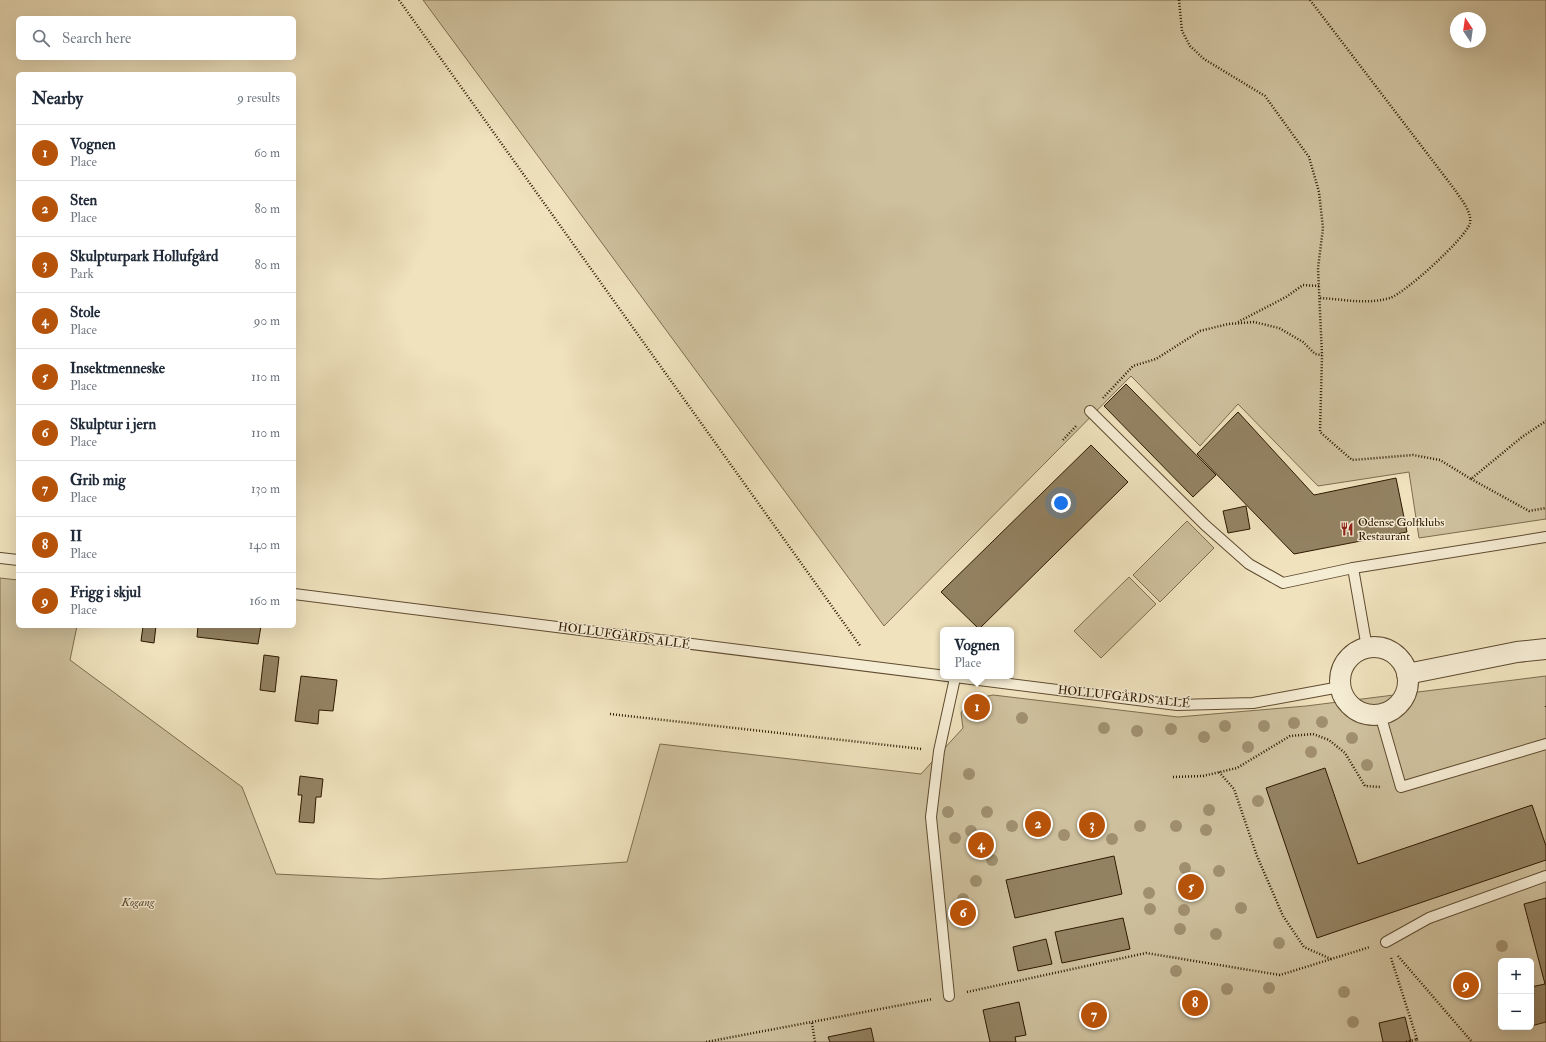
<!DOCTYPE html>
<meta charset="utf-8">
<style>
body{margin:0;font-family:"IM FELL Double Pica",serif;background:#f2f2f3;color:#1f2937}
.controls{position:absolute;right:12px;bottom:12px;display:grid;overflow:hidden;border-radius:6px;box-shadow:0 4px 16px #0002}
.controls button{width:36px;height:36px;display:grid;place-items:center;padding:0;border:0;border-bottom:1px solid #e0e1e3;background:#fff;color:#1f2937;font:20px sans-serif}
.compass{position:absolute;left:1450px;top:12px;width:36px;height:36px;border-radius:50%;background:#fff;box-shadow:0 4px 16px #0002;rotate:347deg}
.you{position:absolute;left:1061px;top:503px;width:14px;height:14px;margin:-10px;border:3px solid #fff;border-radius:50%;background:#1a73e8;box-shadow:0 0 0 6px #1a73e833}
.badge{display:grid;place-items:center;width:26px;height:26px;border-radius:50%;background:#b45309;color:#fff;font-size:13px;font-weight:700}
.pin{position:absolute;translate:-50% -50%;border:2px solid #fff;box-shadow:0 1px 4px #0006}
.popup{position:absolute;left:940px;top:627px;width:74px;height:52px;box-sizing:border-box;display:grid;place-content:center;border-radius:6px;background:#fff;filter:drop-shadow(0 1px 3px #0005);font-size:13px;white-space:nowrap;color:#747a83}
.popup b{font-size:15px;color:#1f2937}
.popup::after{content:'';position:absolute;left:50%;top:100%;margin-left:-8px;border:8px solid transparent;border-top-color:#fff}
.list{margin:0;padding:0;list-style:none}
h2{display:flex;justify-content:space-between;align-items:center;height:52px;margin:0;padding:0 16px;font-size:17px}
h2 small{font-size:13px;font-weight:400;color:#747a83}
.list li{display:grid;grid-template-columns:26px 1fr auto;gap:12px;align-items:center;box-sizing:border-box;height:56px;padding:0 16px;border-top:1px solid #e0e1e3}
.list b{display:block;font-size:15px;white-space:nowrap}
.list p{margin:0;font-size:13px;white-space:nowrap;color:#747a83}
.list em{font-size:13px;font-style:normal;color:#747a83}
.icon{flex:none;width:22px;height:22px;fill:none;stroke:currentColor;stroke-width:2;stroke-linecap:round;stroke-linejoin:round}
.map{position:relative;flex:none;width:1546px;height:1042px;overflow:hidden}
.search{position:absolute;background:#fff;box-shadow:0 4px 16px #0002;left:16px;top:16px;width:280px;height:44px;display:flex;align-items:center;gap:10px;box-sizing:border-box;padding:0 14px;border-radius:6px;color:#747a83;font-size:15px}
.panel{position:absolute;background:#fff;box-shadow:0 4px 16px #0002;left:16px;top:72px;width:280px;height:556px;border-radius:6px}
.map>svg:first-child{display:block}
.green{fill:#cec09d;stroke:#7e6c4e;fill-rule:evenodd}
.building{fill:#938262;stroke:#2f1900}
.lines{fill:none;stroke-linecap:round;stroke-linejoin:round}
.lane-casing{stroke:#5f4b2f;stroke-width:12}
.street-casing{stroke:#5f4b2f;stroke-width:22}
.path{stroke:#2f1900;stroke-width:2.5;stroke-dasharray:1 2;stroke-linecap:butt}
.lane{stroke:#f5ecd4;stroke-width:10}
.street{stroke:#f5ecd4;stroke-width:20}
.tree{fill:#a08f6f}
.labels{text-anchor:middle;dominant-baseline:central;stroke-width:3;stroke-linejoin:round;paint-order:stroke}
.poi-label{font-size:12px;fill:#2f1900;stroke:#f5ecd4;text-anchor:start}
.street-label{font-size:12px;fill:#2f1900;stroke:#f5ecd4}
.park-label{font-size:12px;font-style:italic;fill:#5f4b2f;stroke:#f5ecd4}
</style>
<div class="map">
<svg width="1546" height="1042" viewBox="0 0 1546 1042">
<rect width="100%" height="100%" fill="#efe2bd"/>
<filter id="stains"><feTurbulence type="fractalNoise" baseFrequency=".005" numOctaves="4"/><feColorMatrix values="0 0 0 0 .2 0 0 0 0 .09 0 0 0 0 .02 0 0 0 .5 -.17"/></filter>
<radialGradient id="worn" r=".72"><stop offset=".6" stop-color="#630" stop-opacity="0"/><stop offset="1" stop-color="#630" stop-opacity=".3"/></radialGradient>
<g class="green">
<path d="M423 0H1546V519L1419 538 1409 472 1318 486 1238 404 1200 446 1131 376 884 626ZM1456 18H1480V42H1456Z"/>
<polygon points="1187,521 1214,548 1160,602 1133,575"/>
<polygon points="1129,577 1156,604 1101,658 1074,631"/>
<path d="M0 578 18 580V626H77L70 660 242 787 276 874 379 879 627 862 660 744 921 774 963 728 961 713 969 700 993 695 1178 717 1306 706 1546 676V1042H0ZM1501 961H1531V1027H1501Z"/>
</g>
<g class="building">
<polygon points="1126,384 1216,475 1193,497 1104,406"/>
<polygon points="1238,412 1314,495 1396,478 1407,532 1294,554 1197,454"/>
<polygon points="1091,445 1128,482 979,629 941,592"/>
<polygon points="1246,506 1250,529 1228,533 1223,511"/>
<polygon points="143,626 156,626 154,643 141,641"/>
<polygon points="198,626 261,626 258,644 197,637"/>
<polygon points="264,655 279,657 275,692 260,690"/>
<polygon points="301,676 337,680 333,711 319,710 318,724 295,721"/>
<polygon points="1325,768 1358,864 1532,805 1546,846 1546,860 1317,938 1266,788"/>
<polygon points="300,776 323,779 321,797 316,797 314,823 299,822 302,795 298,795"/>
<polygon points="1114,856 1122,894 1015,918 1006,880"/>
<polygon points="1546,898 1546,1022 1531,1026 1531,987 1545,984 1524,904"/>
<polygon points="1123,918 1130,949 1062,963 1055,932"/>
<polygon points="1046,939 1052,964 1018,971 1013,947"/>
<polygon points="1019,1002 1026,1035 1015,1037 1016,1042 990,1042 983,1010"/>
<polygon points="1405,1017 1411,1042 1383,1042 1379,1023"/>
<polygon points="871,1028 874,1042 830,1042 828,1037"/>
</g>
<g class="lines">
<g class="lane-casing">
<g id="lane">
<polyline points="1090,411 1205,525 1249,564 1283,583 1353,568 1546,537"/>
<polyline points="0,558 18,560"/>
<polyline points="1353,568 1367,648"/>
<polyline points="294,594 1177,705 1253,703 1340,687"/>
<polyline points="1380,714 1401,787 1546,744"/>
<polyline points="1386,942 1429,918 1546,876"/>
<polyline points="949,996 931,817 939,751 955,678"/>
</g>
</g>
<g class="street-casing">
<g id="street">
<circle cx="1374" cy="681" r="34"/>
<polyline points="1407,674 1517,652 1546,649"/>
</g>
</g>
<g class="path">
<polyline points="399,0 861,647"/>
<polyline points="1179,0 1182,31 1190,46 1204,59 1265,96 1309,157 1319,192 1323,228 1318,268 1322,355 1320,432 1352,460 1413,455 1440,460 1471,479 1522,437 1546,421"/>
<path d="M1310 0 1455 190C1461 199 1472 212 1470 223 1466 238 1405 293 1390 298 1366 305 1343 299 1320 298"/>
<polyline points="1238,322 1286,297 1303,285 1319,286"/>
<polyline points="1103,398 1133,366 1156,359 1200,331 1228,324 1254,322 1279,328 1303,342 1315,354 1322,355"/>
<polyline points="1063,440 1077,425"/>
<polyline points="1471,479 1529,511 1546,508"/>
<polyline points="1546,706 1546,707"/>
<polyline points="610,714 922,749"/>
<polyline points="1219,772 1234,789 1257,856 1283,916 1304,947 1331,959"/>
<polyline points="1173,777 1203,776 1237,768 1290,736 1313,734 1329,740 1345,753 1365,786 1381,787"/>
<polyline points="1398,956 1472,1042"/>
<polyline points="1391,958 1417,1039"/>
<polyline points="967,992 1146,953 1280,975 1370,947"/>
<polyline points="812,1023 815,1042"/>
<polyline points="706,1042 933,999"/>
<polyline points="1406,1042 1417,1039 1417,1042"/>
</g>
<use href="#lane" class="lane"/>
<use href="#street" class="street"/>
</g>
<g class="tree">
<circle cx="1022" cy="718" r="6"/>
<circle cx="1322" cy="722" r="6"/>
<circle cx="1294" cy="723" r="6"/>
<circle cx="1225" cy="726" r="6"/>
<circle cx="1264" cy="726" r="6"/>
<circle cx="1104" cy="728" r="6"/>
<circle cx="1171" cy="729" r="6"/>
<circle cx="1137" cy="731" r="6"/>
<circle cx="1204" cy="737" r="6"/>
<circle cx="1352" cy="738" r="6"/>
<circle cx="1248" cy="747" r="6"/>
<circle cx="1311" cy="752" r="6"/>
<circle cx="1367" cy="765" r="6"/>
<circle cx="969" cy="774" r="6"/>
<circle cx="1258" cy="801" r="6"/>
<circle cx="1209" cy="810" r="6"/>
<circle cx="948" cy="812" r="6"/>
<circle cx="987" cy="812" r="6"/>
<circle cx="1012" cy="826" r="6"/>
<circle cx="1140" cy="826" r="6"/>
<circle cx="1176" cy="826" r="6"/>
<circle cx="1206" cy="830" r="6"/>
<circle cx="971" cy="831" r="6"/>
<circle cx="1064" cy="835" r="6"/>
<circle cx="955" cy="838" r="6"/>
<circle cx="1112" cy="839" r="6"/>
<circle cx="992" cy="860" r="6"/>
<circle cx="1185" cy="868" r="6"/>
<circle cx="1219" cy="871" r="6"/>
<circle cx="976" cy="881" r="6"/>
<circle cx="1149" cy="893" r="6"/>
<circle cx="963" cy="899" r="6"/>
<circle cx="1241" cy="908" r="6"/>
<circle cx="1150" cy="909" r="6"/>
<circle cx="1184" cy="910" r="6"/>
<circle cx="1180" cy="929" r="6"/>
<circle cx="1216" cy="934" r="6"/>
<circle cx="1279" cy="943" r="6"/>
<circle cx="1502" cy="946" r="6"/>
<circle cx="1176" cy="971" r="6"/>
<circle cx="1269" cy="988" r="6"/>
<circle cx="1227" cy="989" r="6"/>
<circle cx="1344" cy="992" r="6"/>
<circle cx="1353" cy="1022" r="6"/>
</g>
<defs>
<g id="restaurant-bare" transform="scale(1.08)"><path d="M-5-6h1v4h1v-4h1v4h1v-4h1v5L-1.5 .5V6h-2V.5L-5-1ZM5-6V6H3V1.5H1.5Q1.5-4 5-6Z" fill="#8f2418" stroke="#f5ecd4" stroke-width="2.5" paint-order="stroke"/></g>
</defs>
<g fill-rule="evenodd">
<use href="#restaurant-bare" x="1347" y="529"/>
</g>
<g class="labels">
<g class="poi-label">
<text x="1358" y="522">Odense Golfklubs<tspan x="1358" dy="14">Restaurant</tspan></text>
</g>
<g class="street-label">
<text transform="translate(624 636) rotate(8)">HOLLUFGÅRDS ALLÉ</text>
<text transform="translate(1124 697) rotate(6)">HOLLUFGÅRDS ALLÉ</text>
</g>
<g class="park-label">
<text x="138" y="902">Kogang</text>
</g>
</g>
<rect width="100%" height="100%" filter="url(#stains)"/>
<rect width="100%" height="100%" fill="url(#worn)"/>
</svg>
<div class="controls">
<button>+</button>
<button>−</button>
</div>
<svg class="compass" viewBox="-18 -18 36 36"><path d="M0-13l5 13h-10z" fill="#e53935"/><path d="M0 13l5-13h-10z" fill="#747a83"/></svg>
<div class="you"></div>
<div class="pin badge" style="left:977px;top:707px">1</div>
<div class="popup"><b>Vognen</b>Place</div>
<div class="pin badge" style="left:1038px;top:824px">2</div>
<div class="pin badge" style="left:1092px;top:825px">3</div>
<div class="pin badge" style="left:981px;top:845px">4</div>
<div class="pin badge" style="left:1191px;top:887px">5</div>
<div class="pin badge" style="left:963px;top:913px">6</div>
<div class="pin badge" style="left:1094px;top:1015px">7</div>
<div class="pin badge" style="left:1195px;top:1003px">8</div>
<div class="pin badge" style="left:1466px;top:985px">9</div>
<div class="search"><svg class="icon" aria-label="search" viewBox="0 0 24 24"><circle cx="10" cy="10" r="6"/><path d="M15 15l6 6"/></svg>Search here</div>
<section class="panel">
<h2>Nearby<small>9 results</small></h2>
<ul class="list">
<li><span class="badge">1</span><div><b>Vognen</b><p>Place</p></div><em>60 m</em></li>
<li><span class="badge">2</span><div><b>Sten</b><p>Place</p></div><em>80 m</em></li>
<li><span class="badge">3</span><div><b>Skulpturpark Hollufgård</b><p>Park</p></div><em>80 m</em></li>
<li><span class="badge">4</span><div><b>Stole</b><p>Place</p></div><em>90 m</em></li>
<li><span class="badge">5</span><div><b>Insektmenneske</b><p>Place</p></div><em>110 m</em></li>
<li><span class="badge">6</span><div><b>Skulptur i jern</b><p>Place</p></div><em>110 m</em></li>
<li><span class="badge">7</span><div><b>Grib mig</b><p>Place</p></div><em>130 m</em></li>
<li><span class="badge">8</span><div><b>II</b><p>Place</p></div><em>140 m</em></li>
<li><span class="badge">9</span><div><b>Frigg i skjul</b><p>Place</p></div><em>160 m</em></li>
</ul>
</section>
</div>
